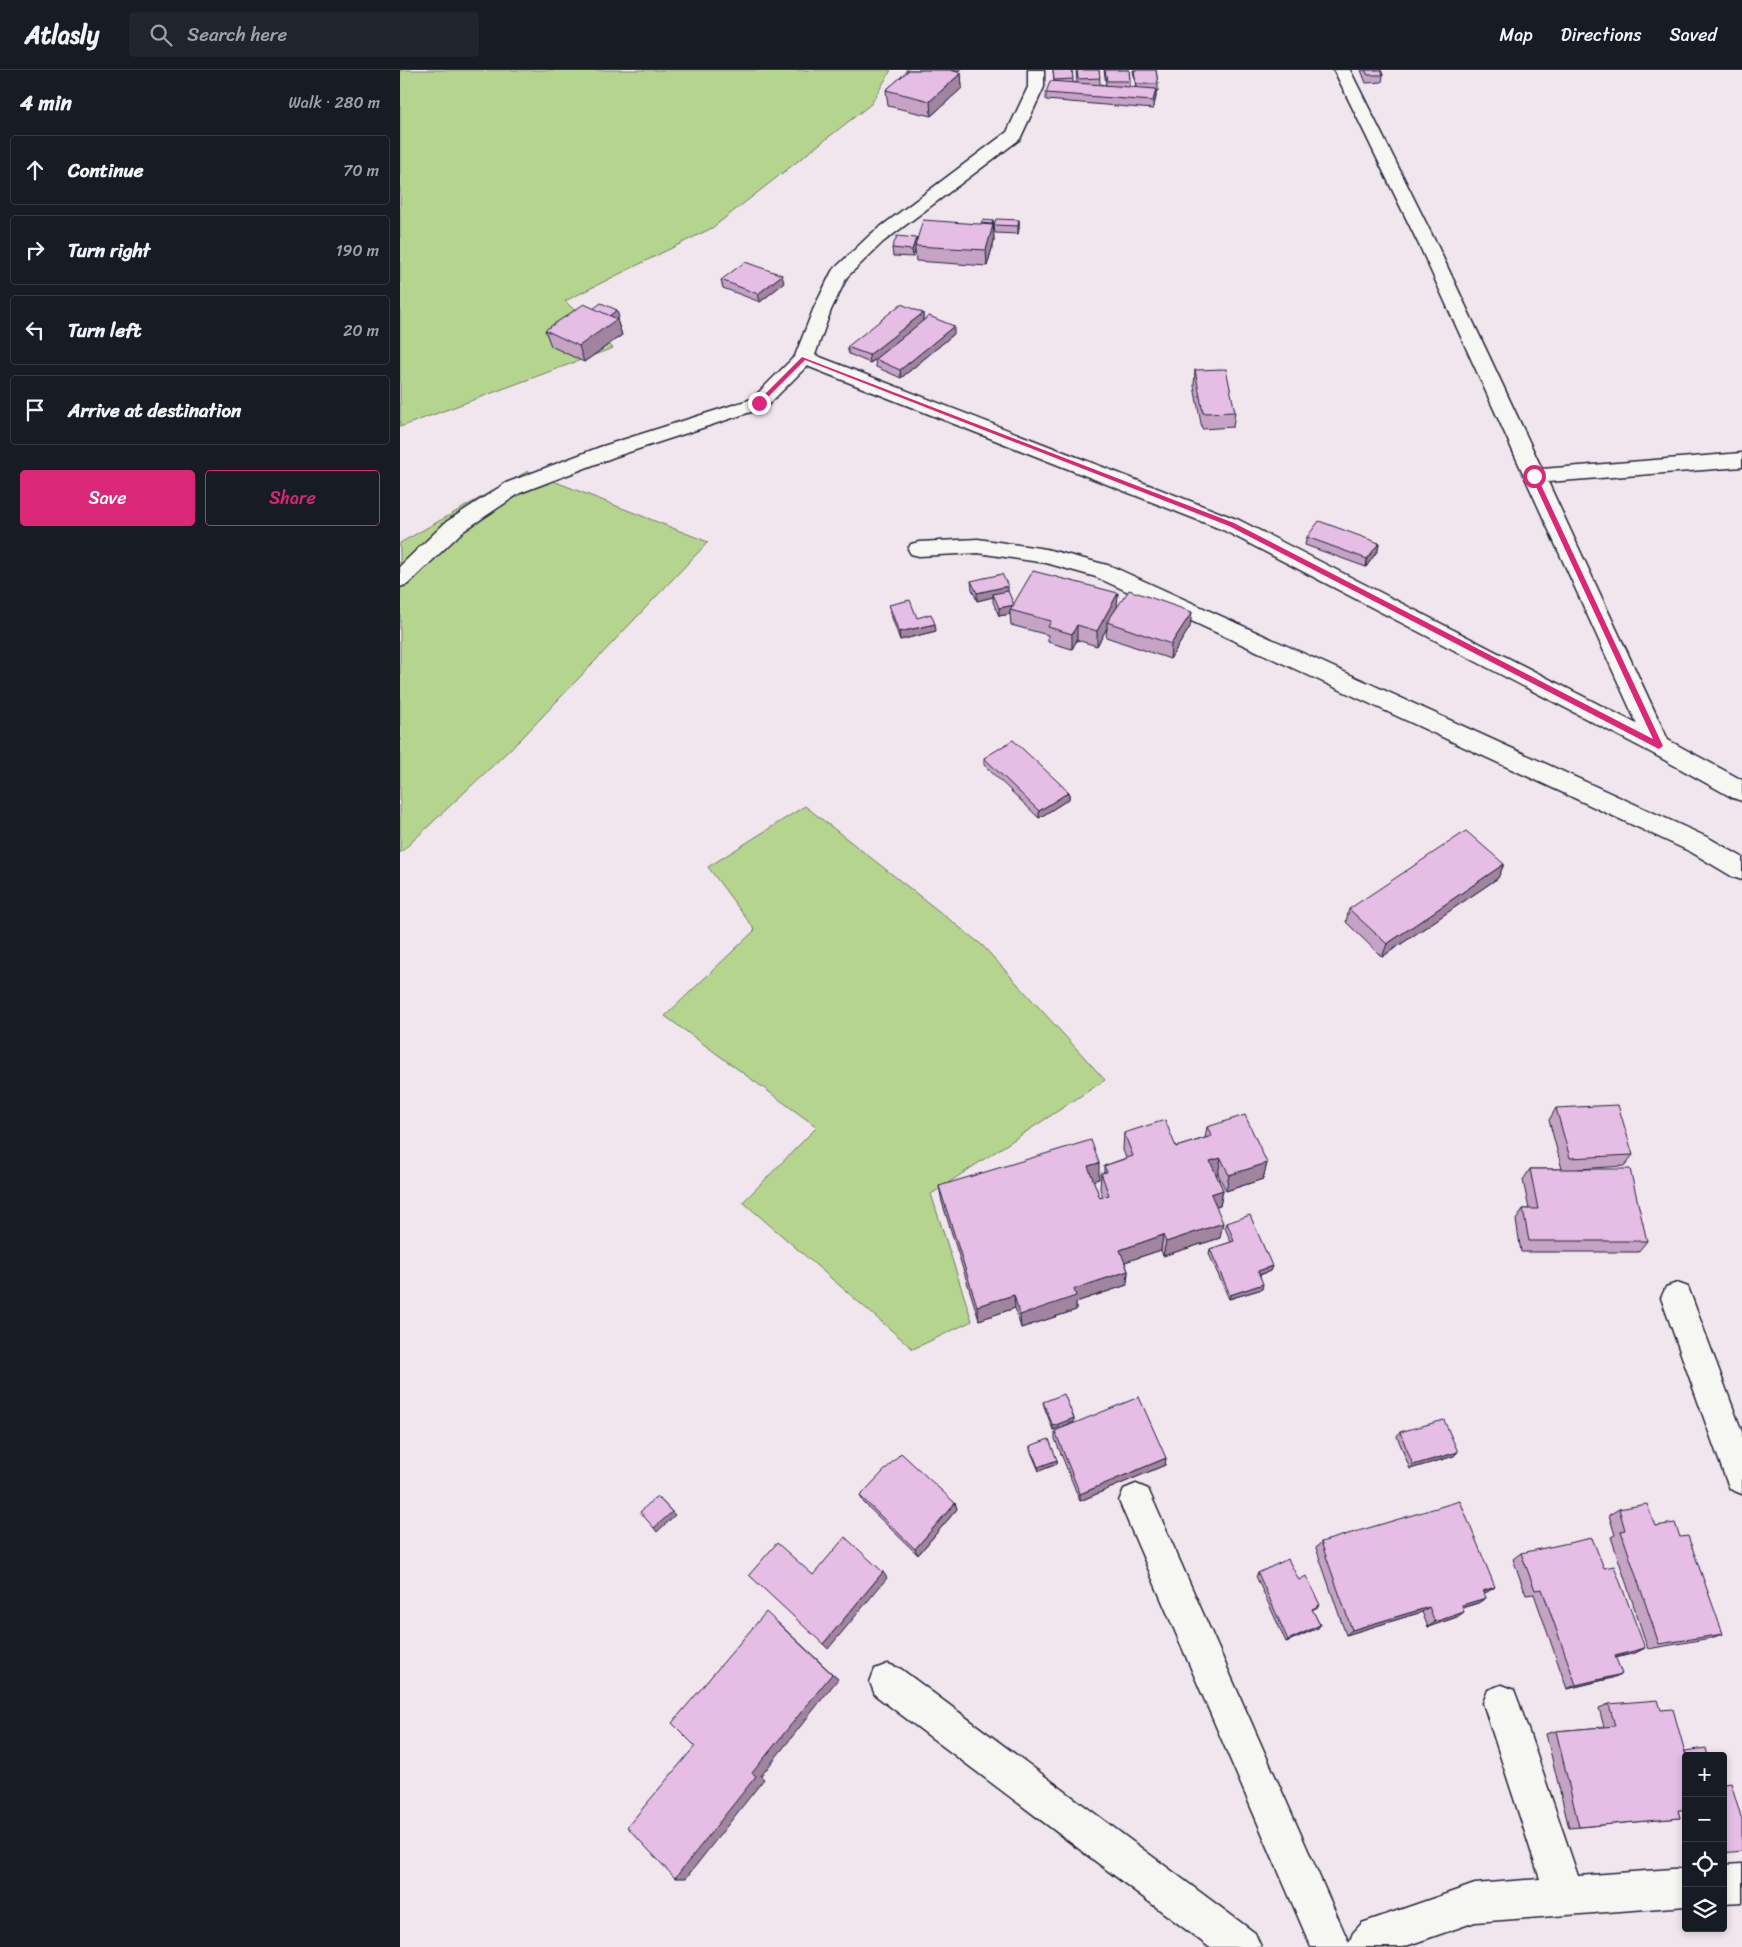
<!DOCTYPE html>
<meta charset="utf-8">
<style>
body{margin:0;font-family:Sriracha,sans-serif;background:#20242c;color:#f1f3f6}
.controls{position:absolute;right:15px;bottom:15px;display:grid;overflow:hidden;border-radius:5px;box-shadow:0 2px 8px #0003}
.controls button{width:45px;height:45px;display:grid;place-items:center;padding:0;border:0;border-bottom:1px solid #363941;background:#171b24;color:#f1f3f6;font:25px sans-serif}
.stop{position:absolute;width:15px;height:15px;margin:-11px;border:4px solid #db2777;border-radius:50%;background:#fff}
.stop.end{background:#db2777;border-color:#fff;box-shadow:0 1px 5px #0008}
.list{margin:0;padding:0;list-style:none}
h2{display:flex;justify-content:space-between;align-items:center;height:65px;margin:0;padding:0 20px;font-size:21px}
h2 small{font-size:16px;font-weight:400;color:#9ea1a6}
.list li{display:grid;grid-template-columns:32px 1fr auto;gap:15px;align-items:center;box-sizing:border-box;height:70px;margin:0 10px 10px;padding:0 10px;border:1px solid #363941;border-radius:5px}
.list b{display:block;font-size:19px;white-space:nowrap}
.list em{font-size:16px;font-style:normal;color:#9ea1a6}
.actions{display:flex;gap:10px;padding:15px 20px}
.actions a{flex:1;padding:11px 0;border:1px solid #db2777;border-radius:5px;text-align:center;font-size:18px;color:#db2777}
.actions .main{background:#db2777;color:#fff}
.icon{flex:none;width:28px;height:28px;fill:none;stroke:currentColor;stroke-width:2;stroke-linecap:round;stroke-linejoin:round}
.map{position:relative;flex:none;width:1342px;height:1877px;overflow:hidden}
header{display:flex;align-items:center;gap:30px;box-sizing:border-box;height:70px;padding:0 25px;background:#171b24;border-bottom:1px solid #363941}
header strong{font-size:24px}
nav{display:flex;gap:28px;margin-inline-start:auto;font-size:18px}
.search{width:350px;height:45px;background:#20242c;display:flex;align-items:center;gap:12px;box-sizing:border-box;padding:0 18px;border-radius:5px;color:#9ea1a6;font-size:19px}
main{display:flex}
aside{flex:1;background:#171b24}
.map>svg:first-child{display:block}
.green{fill:#b5d58f;stroke:#6c7c65}
.lines{fill:none;stroke-linecap:round;stroke-linejoin:round}
.street-casing{stroke:#22223b;stroke-width:3}
.street{fill:#f6f6f2;fill-rule:evenodd}
.wall{fill:#c5a3c5;stroke:#22223b}
.shaded-wall{fill:#a084a0;stroke:#22223b}
.building{fill:#e5bde5;stroke:#22223b}
.route{fill:#db2777}
</style>
<header>
<strong>Atlasly</strong>
<div class="search"><svg class="icon" aria-label="search" viewBox="0 0 24 24"><circle cx="10" cy="10" r="6"/><path d="M15 15l6 6"/></svg>Search here</div>
<nav><a>Map</a><a>Directions</a><a>Saved</a></nav>
</header>
<main>
<aside>
<h2>4 min<small>Walk · 280 m</small></h2>
<ul class="list">
<li><svg class="icon" aria-label="ahead" viewBox="0 0 24 24"><path d="M12 20V5M6 11l6-6 6 6"/></svg><div><b>Continue</b></div><em>70 m</em></li>
<li><svg class="icon" aria-label="right" viewBox="0 0 24 24"><path d="M7 20v-9h11M14 6l5 5-5 5"/></svg><div><b>Turn right</b></div><em>190 m</em></li>
<li><svg class="icon" aria-label="left" viewBox="0 0 24 24"><path d="M17 20v-9H6M10 6l-5 5 5 5"/></svg><div><b>Turn left</b></div><em>20 m</em></li>
<li><svg class="icon" aria-label="arrive" viewBox="0 0 24 24"><path d="M6 21V4h12l-3 4 3 4H6"/></svg><div><b>Arrive at destination</b></div></li>
</ul>
<div class="actions"><a class="main">Save</a><a>Share</a></div>
</aside>
<div class="map">
<svg width="1342" height="1877" viewBox="0 0 1342 1877">
<rect width="100%" height="100%" fill="#f1e5ee"/>
<filter id="ink" filterUnits="userSpaceOnUse"><feTurbulence type="fractalNoise" baseFrequency=".02" numOctaves="2"/><feDisplacementMap in="SourceGraphic" scale="10" xChannelSelector="R" yChannelSelector="G"/><feConvolveMatrix kernelMatrix="1 2 1 2 8 2 1 2 1" color-interpolation-filters="sRGB"/></filter>
<g filter="url(#ink)">
<g class="green">
<polygon points="0,0 491,0 471,34 312,158 165,231 213,278 0,357"/>
<polygon points="128,401 308,472 121,669 0,783 0,473"/>
<polygon points="405,736 582,875 705,1010 531,1124 572,1251 513,1279 343,1132 417,1057 265,946 355,860 308,797"/>
</g>
<g class="lines">
<g class="street-casing">
<g id="street">
<polygon points="628,0 644,0 644,17 620,69 483,172 447,207 431,240 415,285 839,450 1237,654 1021,179 934,0 950,0 1039,179 1142,399 1342,383 1342,397 1148,412 1268,670 1342,710 1342,731 1333,728 1250,682 823,460 407,296 366,337 214,387 120,423 62,462 8,514 0,517 0,496 46,452 106,413 200,377 352,329 395,286 413,240 432,201 471,164 607,62 628,17"/>
<polygon points="578,469 646,479 711,496 1309,768 1342,787 1342,810 1333,807 1291,782 696,507 646,493 578,483 519,486 511,484 508,479 511,474 519,472"/>
<polygon points="1277,1213 1288,1217 1342,1362 1342,1424 1330,1419 1325,1407 1261,1228 1266,1217"/>
<polygon points="736,1414 748,1419 949,1873 953,1863 962,1853 1075,1814 1140,1809 1083,1633 1088,1620 1101,1615 1114,1620 1119,1633 1178,1806 1286,1798 1286,1836 1075,1852 1003,1877 911,1877 719,1431 724,1419"/>
<polygon points="488,1594 501,1599 855,1863 861,1877 809,1877 475,1625 470,1612 475,1599"/>
<polygon points="1342,1794 1342,1832 1323,1833 1323,1795"/>
</g>
</g>
<use href="#street" class="street"/>
</g>
<g class="wall">
<polygon points="506,0 561,0 559,2 561,3 562,18 531,46 488,36 486,20 506,3"/>
<polygon points="653,0 672,0 673,12 677,13 676,0 699,0 700,14 706,15 704,0 729,0 730,11 730,17 736,17 733,0 756,0 758,14 758,21 756,21 756,27 753,39 646,30 646,23 654,11"/>
<polygon points="961,0 981,0 983,5 982,12 966,13"/>
<polygon points="619,150 619,158 618,164 595,163 594,155"/>
<polygon points="593,151 594,171 587,196 516,191 515,181 513,187 493,186 492,178 516,168 517,170"/>
<polygon points="321,210 384,213 360,232 323,218"/>
<polygon points="523,243 523,250 554,264 501,308 476,297 475,290 470,293 449,284 447,277"/>
<polygon points="219,248 217,250 222,265 184,292 151,276 145,260"/>
<polygon points="795,300 835,342 833,357 802,359 794,316"/>
<polygon points="907,467 979,473 978,480 966,497 905,475"/>
<polygon points="571,511 608,522 613,534 717,537 790,557 770,589 706,567 707,558 697,576 677,570 672,579 648,572 648,565 611,555 610,544 599,546 593,532 593,527 577,531 572,519"/>
<polygon points="489,535 517,548 536,561 500,570 490,542"/>
<polygon points="584,688 669,722 669,729 639,748 584,695"/>
<polygon points="1104,794 1098,808 982,887 946,852 949,839"/>
<polygon points="1156,1038 1233,1085 1224,1096 1178,1099 1247,1171 1238,1182 1121,1182 1116,1150 1123,1139 1129,1139 1123,1110 1130,1099 1162,1099 1149,1050"/>
<polygon points="807,1057 867,1093 863,1109 826,1121 818,1104 816,1104 823,1120 820,1136 816,1137 820,1168 763,1186 761,1180 725,1192 728,1201 727,1215 676,1232 676,1240 621,1258 615,1238 579,1250 542,1132 539,1116 699,1109 693,1110 700,1128 703,1127 700,1119 701,1103 704,1103 704,1096 726,1088 723,1080 724,1063 776,1077 805,1068"/>
<polygon points="827,1153 872,1196 870,1201 860,1205 862,1219 829,1229 809,1184 810,1179 831,1172 825,1158"/>
<polygon points="643,1332 674,1348 674,1352 653,1360 644,1336"/>
<polygon points="655,1361 766,1388 765,1395 680,1431 655,1369"/>
<polygon points="1000,1362 1058,1382 1054,1386 1010,1399 997,1366"/>
<polygon points="630,1376 657,1390 657,1394 639,1401 630,1380"/>
<polygon points="460,1426 555,1433 557,1439 518,1485 464,1433"/>
<polygon points="1219,1439 1280,1467 1323,1564 1311,1568 1248,1579 1211,1467 1215,1465 1209,1445"/>
<polygon points="921,1472 1095,1517 1087,1522 1084,1523 1086,1528 1078,1533 1062,1538 1057,1547 1028,1557 1022,1542 946,1565 916,1478"/>
<polygon points="1121,1483 1204,1498 1245,1578 1235,1583 1216,1588 1212,1608 1167,1619 1134,1524 1126,1525 1113,1489"/>
<polygon points="858,1503 899,1510 920,1535 918,1537 912,1540 920,1555 918,1558 886,1572 856,1506"/>
<polygon points="1209,1634 1278,1741 1280,1748 1169,1758 1146,1664 1156,1661 1204,1657 1199,1638"/>
</g>
<g class="shaded-wall">
<polygon points="547,0 561,0 548,13"/>
<polygon points="561,3 562,18 531,46 530,31"/>
<polygon points="756,19 756,27 753,39 753,31"/>
<polygon points="619,150 619,158 618,164 618,156"/>
<polygon points="593,151 594,171 587,196 586,180"/>
<polygon points="516,168 517,176 515,176 515,181 513,187 512,180"/>
<polygon points="382,205 384,213 360,232 358,224"/>
<polygon points="217,240 219,248 217,250 222,265 184,292 179,276 207,247"/>
<polygon points="523,243 523,251 470,293 469,285"/>
<polygon points="554,256 554,264 501,308 500,300"/>
<polygon points="979,473 978,480 966,497 967,489"/>
<polygon points="608,516 608,524 593,524 593,527 577,531 577,523"/>
<polygon points="718,523 717,538 707,552 707,558 697,576 697,561"/>
<polygon points="614,535 610,540 610,544 599,546 599,538"/>
<polygon points="792,542 790,557 770,589 771,574"/>
<polygon points="535,554 536,561 500,570 499,562"/>
<polygon points="677,555 677,570 672,579 672,564"/>
<polygon points="669,722 669,729 639,748 639,741"/>
<polygon points="1104,794 1098,808 982,887 987,874"/>
<polygon points="821,1088 818,1104 807,1107 810,1091"/>
<polygon points="699,1093 699,1109 687,1112 688,1096"/>
<polygon points="867,1093 863,1109 826,1121 829,1105"/>
<polygon points="823,1120 820,1136 807,1139 811,1124"/>
<polygon points="823,1153 820,1168 763,1186 766,1172"/>
<polygon points="763,1165 761,1180 719,1194 720,1180"/>
<polygon points="872,1196 870,1201 856,1206 858,1201"/>
<polygon points="728,1201 727,1215 676,1232 676,1240 621,1258 620,1245 674,1219"/>
<polygon points="863,1214 862,1219 829,1229 830,1225"/>
<polygon points="614,1225 615,1238 579,1250 577,1236"/>
<polygon points="674,1348 674,1352 653,1360 653,1356"/>
<polygon points="1058,1382 1054,1386 1010,1399 1013,1395"/>
<polygon points="766,1388 765,1395 680,1431 680,1424"/>
<polygon points="657,1390 657,1394 639,1401 638,1397"/>
<polygon points="257,1426 275,1445 257,1462 254,1458"/>
<polygon points="555,1433 557,1439 518,1485 515,1479"/>
<polygon points="483,1502 487,1508 428,1579 423,1574"/>
<polygon points="1095,1517 1087,1522 1076,1526 1083,1521"/>
<polygon points="1086,1528 1078,1533 1054,1540 1062,1535"/>
<polygon points="1029,1537 1022,1542 946,1565 952,1560"/>
<polygon points="1064,1542 1057,1547 1028,1557 1035,1552"/>
<polygon points="374,1549 438,1609 361,1706 364,1709 286,1808 275,1808"/>
<polygon points="920,1555 918,1558 886,1572 888,1570"/>
<polygon points="1245,1578 1235,1583 1205,1590 1215,1586"/>
<polygon points="1222,1604 1212,1608 1167,1619 1176,1615"/>
</g>
<g class="building">
<polygon points="509,0 550,0 561,3 530,31 486,20"/>
<polygon points="653,0 672,0 673,9 654,10"/>
<polygon points="677,0 699,0 700,8 678,9"/>
<polygon points="705,0 729,0 730,11 707,11"/>
<polygon points="734,0 756,0 758,14 736,14"/>
<polygon points="965,0 981,0 983,5 968,5"/>
<polygon points="650,11 756,19 753,31 646,23"/>
<polygon points="596,149 619,150 618,156 594,155"/>
<polygon points="523,150 593,155 586,180 515,176"/>
<polygon points="583,150 593,151 592,154 581,153"/>
<polygon points="497,166 516,168 512,180 492,178"/>
<polygon points="345,192 382,205 358,224 321,210"/>
<polygon points="201,233 217,240 209,246 193,239"/>
<polygon points="184,234 217,249 179,276 145,260"/>
<polygon points="501,234 523,243 469,285 447,277"/>
<polygon points="529,246 554,256 500,300 475,289"/>
<polygon points="826,299 835,342 803,343 795,300"/>
<polygon points="919,451 979,473 967,489 907,467"/>
<polygon points="633,501 718,523 697,561 677,555 672,564 648,557 651,551 610,540"/>
<polygon points="602,504 608,516 577,523 571,511"/>
<polygon points="729,520 792,542 771,574 707,552"/>
<polygon points="608,521 614,535 599,538 593,524"/>
<polygon points="510,530 517,548 531,544 535,554 499,562 489,535"/>
<polygon points="613,670 669,722 639,741 584,688"/>
<polygon points="1066,761 1104,794 987,874 949,839"/>
<polygon points="1218,1035 1233,1085 1170,1088 1156,1038"/>
<polygon points="845,1045 867,1093 829,1105 821,1088 810,1091 823,1120 811,1124 823,1153 766,1172 763,1165 720,1180 728,1201 674,1219 676,1226 620,1245 614,1225 577,1236 539,1116 691,1070 699,1093 688,1096 700,1128 709,1125 701,1103 707,1102 704,1096 733,1086 724,1063 765,1050 776,1077 812,1066 807,1057"/>
<polygon points="1130,1099 1230,1099 1247,1171 1129,1171 1123,1139 1138,1139"/>
<polygon points="850,1145 872,1196 858,1201 863,1214 830,1225 810,1179 834,1171 827,1153"/>
<polygon points="664,1324 674,1348 653,1356 643,1332"/>
<polygon points="739,1327 766,1388 680,1424 655,1361"/>
<polygon points="1044,1350 1058,1382 1013,1395 1000,1362"/>
<polygon points="649,1369 657,1390 638,1397 630,1376"/>
<polygon points="501,1383 555,1433 515,1479 460,1426"/>
<polygon points="257,1426 272,1442 254,1458 240,1442"/>
<polygon points="1060,1431 1095,1517 1083,1521 1086,1528 1062,1535 1064,1542 1035,1552 1029,1537 952,1560 921,1472"/>
<polygon points="1247,1434 1255,1456 1275,1453 1280,1467 1288,1466 1323,1564 1259,1574 1221,1461 1225,1460 1219,1439"/>
<polygon points="445,1467 483,1502 423,1574 349,1505 377,1473 413,1505"/>
<polygon points="1192,1468 1204,1498 1214,1496 1245,1578 1215,1586 1222,1604 1176,1615 1142,1519 1135,1520 1121,1483"/>
<polygon points="888,1489 899,1510 906,1506 920,1535 912,1539 920,1555 888,1570 858,1503"/>
<polygon points="366,1542 432,1604 352,1703 356,1706 275,1808 227,1757 295,1676 272,1653"/>
<polygon points="1258,1630 1261,1640 1273,1639 1286,1686 1286,1740 1278,1740 1280,1748 1179,1757 1156,1661 1215,1656 1209,1634"/>
<polygon points="1306,1678 1308,1686 1287,1686 1285,1681"/>
<polygon points="1331,1713 1342,1750 1342,1781 1323,1783 1323,1714"/>
</g>
</g>
<polygon class="route" points="402,287 834,453 1253,669 1131,406 1136,404 1263,676 1259,679 1257,678 829,456 405,290 361,334 357,334 357,332"/>
</svg>
<div class="controls">
<button>+</button>
<button>−</button>
<button><svg class="icon" aria-label="locate" viewBox="0 0 24 24"><circle cx="12" cy="12" r="6"/><path d="M12 2v4M12 18v4M2 12h4M18 12h4"/></svg></button>
<button><svg class="icon" aria-label="layers" viewBox="0 0 24 24"><path d="M12 4l9 5-9 5-9-5zM3 14l9 5 9-5"/></svg></button>
</div>
<div class="stop" style="left:1134px;top:406px"></div>
<div class="stop end" style="left:359px;top:333px"></div>
</div>
</main>
